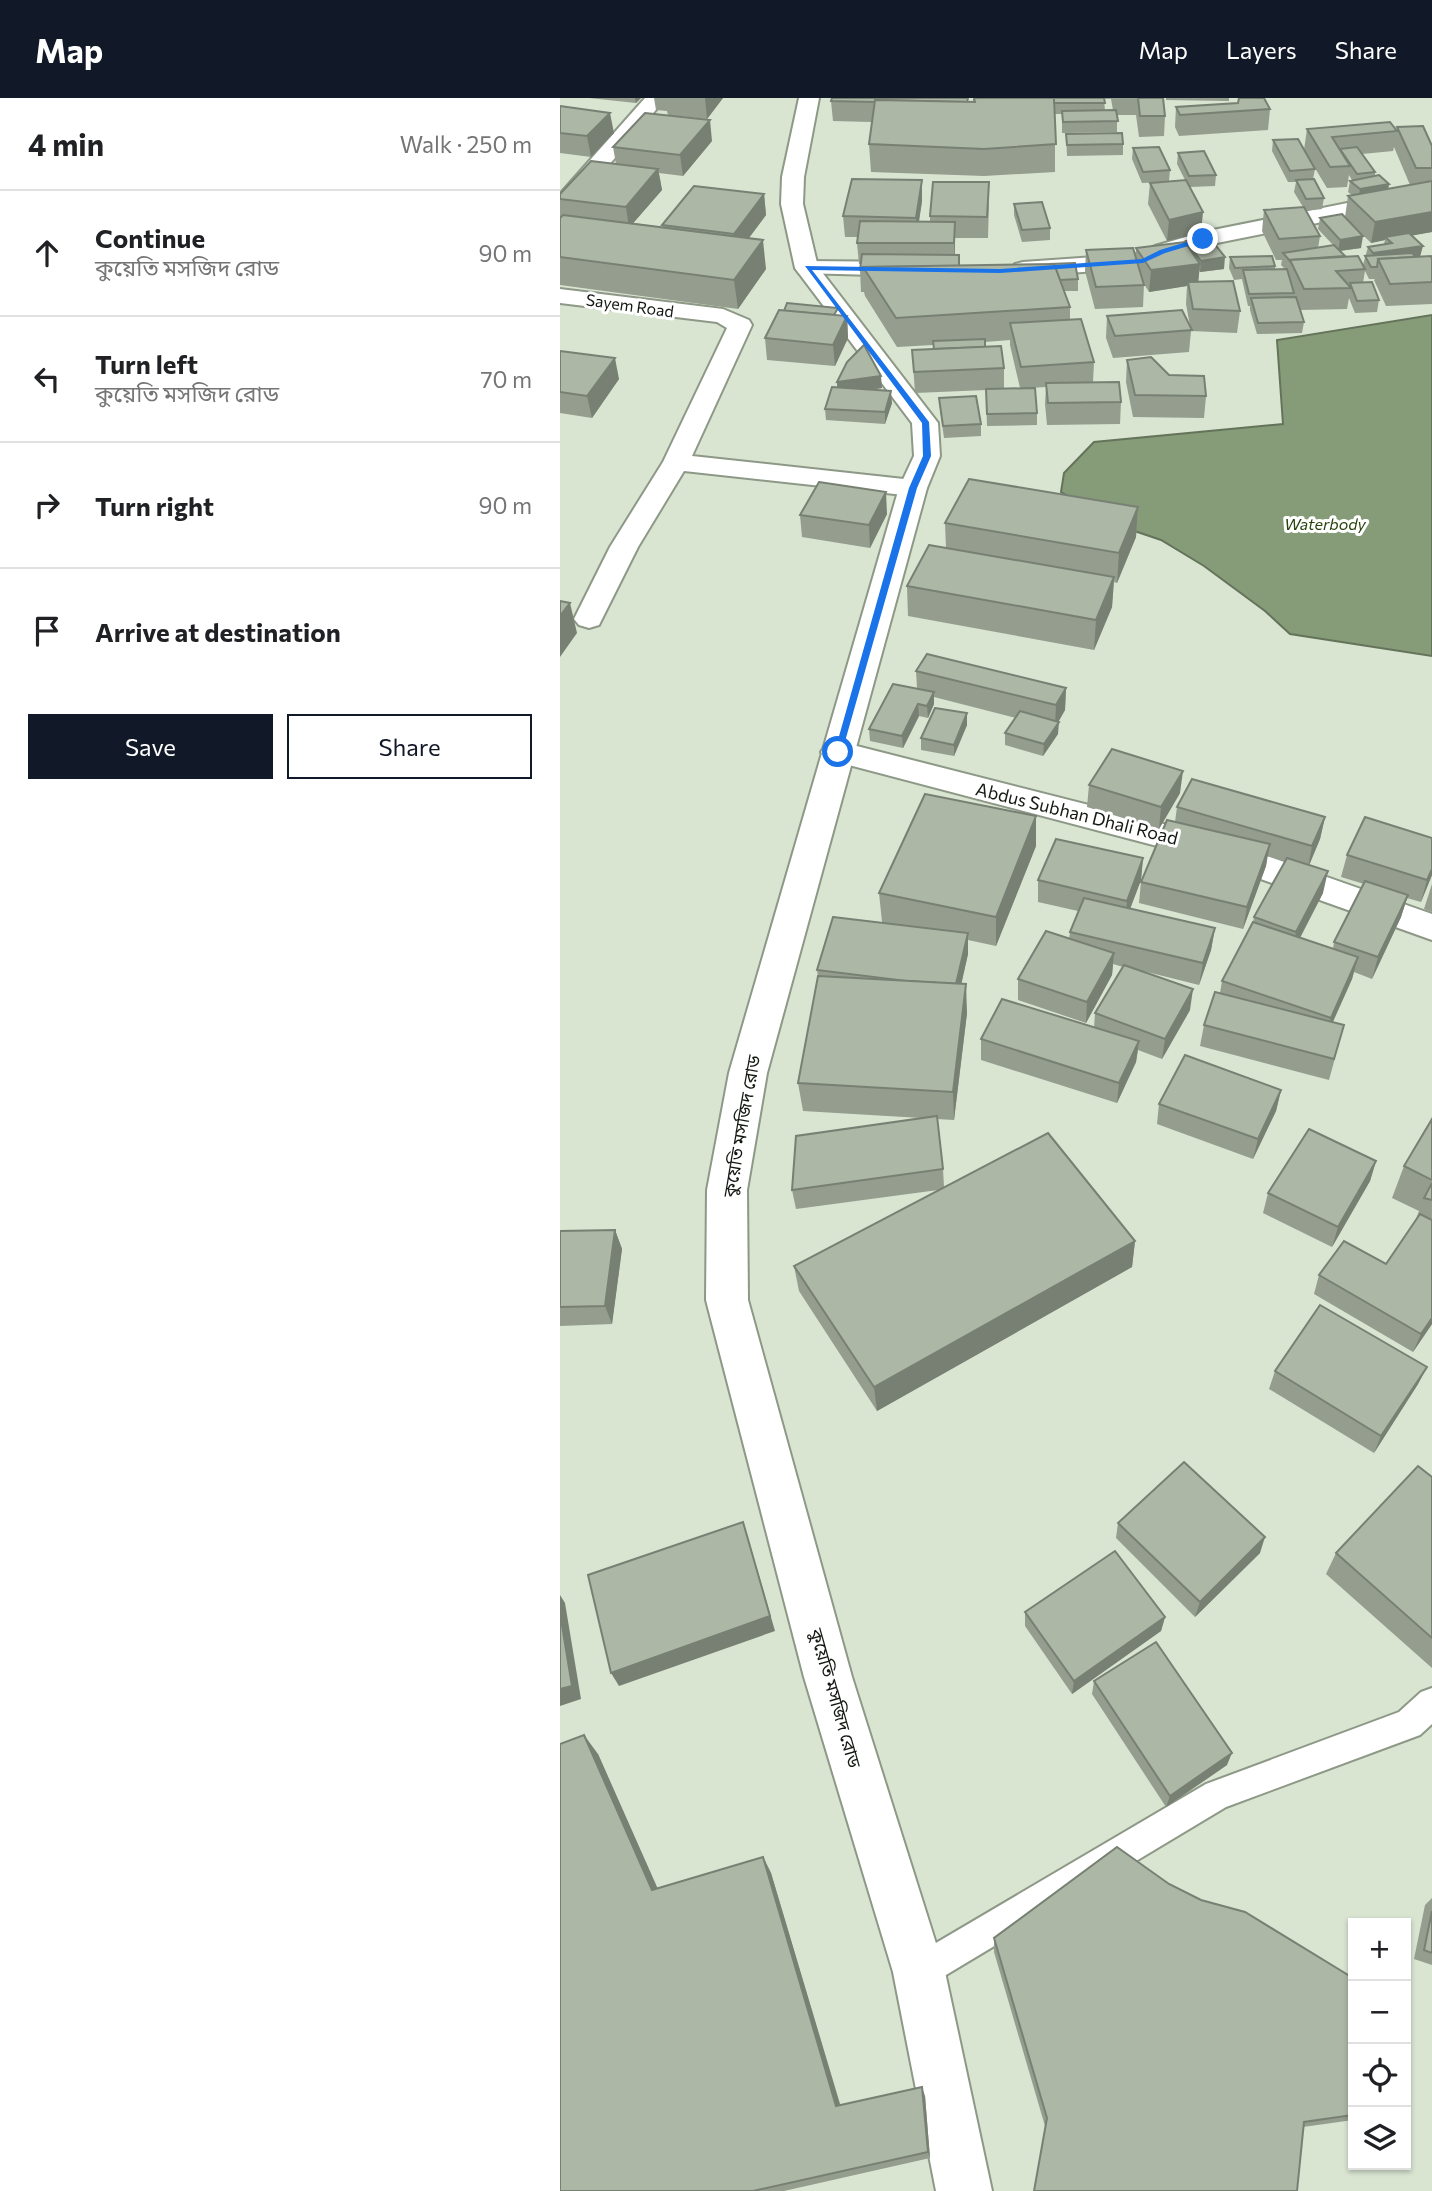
<!DOCTYPE html>
<meta charset="utf-8">
<style>
body{margin:0;font-family:Commissioner,"Noto Sans Bengali",sans-serif;background:#f6f6f6;color:#202124}
.controls{position:absolute;right:21px;bottom:21px;display:grid;overflow:hidden;border-radius:0px;box-shadow:0 2px 5px #0004}
.controls button{width:63px;height:63px;display:grid;place-items:center;padding:0;border:0;border-bottom:2px solid #e0e0e0;background:#fff;color:#202124;font:35px sans-serif}
.stop{position:absolute;width:21px;height:21px;margin:-16px;border:5px solid #1a73e8;border-radius:50%;background:#fff}
.stop.end{background:#1a73e8;border-color:#fff;box-shadow:0 2px 7px #0008}
.list{margin:0;padding:0;list-style:none}
h2{display:flex;justify-content:space-between;align-items:center;height:91px;margin:0;padding:0 28px;font-size:30px}
h2 small{font-size:23px;font-weight:400;color:#757577}
.list li{display:grid;grid-template-columns:46px 1fr auto;gap:21px;align-items:center;box-sizing:border-box;height:126px;padding:0 28px;border-top:2px solid #e0e0e0}
.list b{display:block;font-size:26px;white-space:nowrap}
.list p{margin:0;font-size:23px;white-space:nowrap;color:#757577}
.list em{font-size:23px;font-style:normal;color:#757577}
.actions{display:flex;gap:14px;padding:21px 28px}
.actions a{flex:1;padding:16px 0;border:2px solid #111827;border-radius:0px;text-align:center;font-size:24px;color:#111827}
.actions .main{background:#111827;color:#fff}
.icon{flex:none;width:38px;height:38px;fill:none;stroke:currentColor;stroke-width:2;stroke-linecap:round;stroke-linejoin:round}
.map{position:relative;flex:none;width:872px;height:2093px;overflow:hidden}
header{display:flex;align-items:center;gap:42px;box-sizing:border-box;height:98px;padding:0 35px;background:#111827;color:#fff}
header strong{font-size:33px}
nav{display:flex;gap:38px;margin-inline-start:auto;font-size:24px}
main{display:flex}
aside{flex:1;background:#fff}
.map>svg:first-child{display:block}
.water{fill:#869b78;stroke:#64745a;stroke-width:2}
.lines{fill:none;stroke-linecap:round;stroke-linejoin:round}
.lane-casing{stroke:#8d9886;stroke-width:4}
.street-casing{stroke:#8d9886;stroke-width:4}
.secondary-casing{stroke:#8d9886;stroke-width:4}
.lane{fill:#fff;fill-rule:evenodd}
.street{fill:#fff;fill-rule:evenodd}
.secondary{fill:#fff;fill-rule:evenodd}
.wall{fill:#949d8e;fill-rule:evenodd}
.shaded-wall{fill:#788074}
.building{fill:#acb7a5;stroke:#788074;stroke-width:2}
.route{fill:#1a73e8}
.labels{text-anchor:middle;dominant-baseline:central;stroke-width:6;stroke-linejoin:round;paint-order:stroke}
.far-street-label{font-size:16px;fill:#151913;stroke:#fff}
.far-water-label{font-size:16px;font-style:italic;fill:#28430e;stroke:#fff}
.street-label{font-size:18px;fill:#151913;stroke:#fff}
</style>
<header>
<strong>Map</strong>
<nav><a>Map</a><a>Layers</a><a>Share</a></nav>
</header>
<main>
<aside>
<h2>4 min<small>Walk · 250 m</small></h2>
<ul class="list">
<li><svg class="icon" aria-label="ahead" viewBox="0 0 24 24"><path d="M12 20V5M6 11l6-6 6 6"/></svg><div><b>Continue</b><p>কুয়েতি মসজিদ রোড</p></div><em>90 m</em></li>
<li><svg class="icon" aria-label="left" viewBox="0 0 24 24"><path d="M17 20v-9H6M10 6l-5 5 5 5"/></svg><div><b>Turn left</b><p>কুয়েতি মসজিদ রোড</p></div><em>70 m</em></li>
<li><svg class="icon" aria-label="right" viewBox="0 0 24 24"><path d="M7 20v-9h11M14 6l5 5-5 5"/></svg><div><b>Turn right</b></div><em>90 m</em></li>
<li><svg class="icon" aria-label="arrive" viewBox="0 0 24 24"><path d="M6 21V4h12l-3 4 3 4H6"/></svg><div><b>Arrive at destination</b></div></li>
</ul>
<div class="actions"><a class="main">Save</a><a>Share</a></div>
</aside>
<div class="map">
<svg width="872" height="2093" viewBox="0 0 872 2093">
<rect width="100%" height="100%" fill="#d9e4d1"/>
<polygon class="water" points="872,217 872,558 730,536 705,513 644,468 601,442 554,426 501,394 504,375 534,344 723,326 717,242"/>
<g class="lines">
<g class="lane-casing">
<polygon id="lane" points="872,1590 872,1626 860,1637 666,1709 371,1886 359,1891 347,1886 342,1874 347,1862 646,1686 839,1614 861,1594"/>
</g>
<g class="street-casing">
<g id="street">
<polygon points="85,0 106,0 8,115 0,117 0,96"/>
<polygon points="872,88 872,102 647,147 583,170 463,178 455,176 451,171 455,166 463,164 578,156 595,148 643,134"/>
<polygon points="247,163 354,164 362,166 366,171 362,176 354,178 239,175 235,170 239,165"/>
<polygon points="0,191 163,211 189,222 192,227 132,358 353,382 363,384 367,390 363,396 353,398 124,373 78,449 39,527 29,530 19,527 14,521 50,449 103,364 167,230 157,224 0,205"/>
<polygon points="277,643 647,737 872,816 872,842 639,759 266,661 261,654 266,647"/>
</g>
</g>
<g class="secondary-casing">
<polygon id="secondary" points="239,0 259,0 244,79 243,106 258,169 378,325 380,358 367,390 207,975 187,1092 188,1202 292,1579 385,1874 432,2093 376,2093 333,1874 244,1579 146,1202 147,1092 169,975 339,390 354,358 352,325 235,170 221,106 222,79"/>
</g>
<use href="#lane" class="lane"/>
<use href="#street" class="street"/>
<use href="#secondary" class="secondary"/>
</g>
<g class="wall">
<polygon points="29,0 81,0 76,5"/>
<polygon points="94,0 163,0 147,21 108,17 107,13 96,12"/>
<path d="M413 0H603L605 18 604 38 579 39 576 17H557V34L502 35V16H495V74L424 78 311 74 309 46 312 24 273 23 271 3 413 4ZM544 1H551L553 12 545 13Z"/>
<polygon points="606,0 669,0 669,3 606,2"/>
<polygon points="0,8 54,35 31,59 0,55"/>
<polygon points="616,9 710,11 708,32 619,38 615,29"/>
<path d="M837 29 872 48V134L852 137 860 159 872 160V206L826 208 814 182 815 181H809L805 173 803 185 819 202 817 214 795 215 789 200 787 211 741 212 744 224 742 235 697 236 690 212V208H688L682 181 674 182 669 170 670 159 715 168V171H725L721 167 722 162H716L702 133 704 112 743 109 734 94 736 84H728L712 53 713 42 755 71 753 81 764 100 762 111 746 113 760 138 758 150 773 147 758 131 760 120 801 150 780 153 785 158 803 167 808 149 824 146 825 142 811 145 785 119 788 98 792 97 788 94 790 83 792 82 789 77 787 89 767 90 744 52 747 31 837 33ZM834 49 850 87 828 91 829 86 815 78V74L802 56 833 53Z"/>
<polygon points="506,36 563,46 563,57 507,58"/>
<polygon points="152,43 123,78 99,75 102,92 73,125 103,129 102,127 204,96 206,117 189,140 206,171 178,211 0,187 0,96 56,66 53,49"/>
<polygon points="573,50 610,72 609,83 625,82 617,66 618,55 656,77 655,88 630,89 641,135 607,143 588,106 590,85 604,84 582,85 572,61"/>
<path d="M362 103 359 124H370V118L429 105 428 140H395V157L399 168 518 181V193H504L510 209V221L534 264 533 284 561 304 560 326 487 327 485 306 486 289 468 290 477 315V327L427 328 426 292 355 295 352 252 374 251 373 247 337 249 305 198 304 194H301L300 172 301 166H299L297 145 298 139H285L283 118ZM450 242V247L460 290H444V270L425 249V244Z"/>
<polygon points="454,106 490,130 490,142 462,144 454,117"/>
<polygon points="626,143 664,171 640,174 639,173 638,184 680,213 677,235 631,233 629,254 553,260 546,240 547,218 630,228 626,206 627,188 589,194 584,186 583,209 535,211 525,173 526,152 576,157 576,150 626,145"/>
<polygon points="279,218 287,218 288,240 275,268 207,262 205,240"/>
<polygon points="0,253 59,281 32,320 0,315"/>
<polygon points="567,262 609,277 646,298 644,320 573,319 566,284"/>
<polygon points="277,284 322,290 311,292 332,305 325,326 266,322 265,311 277,289"/>
<polygon points="379,300 421,326 421,338 384,340 380,312"/>
<polygon points="578,409 576,439 557,485 554,484 552,509 534,552 348,518 347,488 386,450 385,425"/>
<polygon points="327,416 310,450 242,439 240,417"/>
<polygon points="356,573 506,590 505,612 498,624 498,636 483,658 445,647 445,635 456,620 374,599 374,606 368,620 359,618 343,650 310,643 309,631 357,590"/>
<polygon points="407,615 407,627 394,658 361,652 361,640"/>
<polygon points="529,687 620,695 599,731 527,709"/>
<polygon points="617,709 765,719 760,741 749,767 763,795 740,840 773,851 774,844 804,786 781,779 787,757 872,740 872,777 861,804 847,800 841,819 812,881 794,874 792,881 773,924 784,927 769,982 640,948 644,927 660,895 662,883 693,825 694,819 725,763 707,758 706,768 683,831 579,805 581,784 615,724"/>
<polygon points="476,748 436,848 408,842 408,856 401,886 407,915 394,1022 377,1021 383,1071 384,1089 575,1143 572,1169 317,1313 239,1193 234,1168 378,1092 236,1111 232,1092 361,1020 243,1013 238,985 258,879 257,872 330,826 322,824 319,795"/>
<polygon points="583,760 581,782 570,811 655,830 651,852 639,887 583,873 630,912 602,961 578,952 576,964 557,1005 421,962 421,941 534,930 535,915 563,869 553,866 552,877 526,925 458,902 458,881 509,841 510,834 518,813 478,804 478,782"/>
<polygon points="872,786 872,814 864,811"/>
<polygon points="721,992 716,1013 693,1061 597,1026 599,1006"/>
<polygon points="872,1021 872,1226 853,1254 754,1196 759,1177 826,1166 856,1121 859,1113 832,1100 844,1068"/>
<polygon points="816,1063 810,1083 772,1149 703,1115 708,1095"/>
<polygon points="55,1132 62,1151 52,1226 0,1228 0,1133"/>
<polygon points="867,1269 858,1286 814,1355 709,1291 715,1273"/>
<polygon points="872,1379 872,1570 766,1476 776,1455"/>
<polygon points="558,1425 700,1455 635,1519 556,1440"/>
<polygon points="465,1514 605,1519 601,1533 512,1596 465,1528"/>
<polygon points="534,1583 667,1667 606,1709 532,1596"/>
<polygon points="38,1656 97,1790 203,1759 211,1775 280,2008 365,1998 370,2060 224,2093 0,2093"/>
<polygon points="609,1786 793,1880 793,2022 743,2029 737,2093 474,2093 485,2028 434,1854 434,1840"/>
<polygon points="872,1800 872,1867 854,1861 865,1807"/>
</g>
<g class="shaded-wall">
<polygon points="75,0 81,0 76,5"/>
<polygon points="145,0 163,0 147,21"/>
<polygon points="50,15 54,35 31,59 27,38"/>
<polygon points="150,22 152,43 123,78 120,57"/>
<polygon points="98,71 102,92 69,130 66,109"/>
<polygon points="362,82 362,103 356,141 356,120"/>
<polygon points="829,86 827,97 798,103 800,91"/>
<polygon points="204,96 206,117 176,157 174,136"/>
<polygon points="643,114 641,135 607,143 609,122"/>
<polygon points="872,114 872,134 828,142 825,139 825,142 811,145 815,124"/>
<polygon points="395,124 395,145 394,167 394,145"/>
<polygon points="803,138 801,150 778,153 780,142"/>
<polygon points="203,142 206,171 178,211 174,182"/>
<polygon points="863,148 860,159 818,161 811,166 813,155"/>
<polygon points="665,159 664,171 640,174 641,163"/>
<polygon points="640,166 638,187 628,184 627,188 589,194 591,172"/>
<polygon points="287,218 288,240 275,268 273,247"/>
<polygon points="55,260 59,281 32,320 27,298"/>
<polygon points="321,278 322,290 278,296 277,284"/>
<polygon points="331,293 332,305 325,326 325,314"/>
<polygon points="326,394 327,416 310,450 309,427"/>
<polygon points="578,409 576,439 557,485 559,455"/>
<polygon points="554,479 552,509 534,552 536,522"/>
<polygon points="10,505 17,535 0,559 0,518"/>
<polygon points="506,590 505,612 496,628 499,624 498,636 483,658 484,646 495,629 496,607"/>
<polygon points="374,594 374,606 368,620 367,608"/>
<polygon points="358,606 359,618 343,650 342,638"/>
<polygon points="407,615 407,627 394,658 394,647"/>
<polygon points="623,673 620,695 599,731 601,709"/>
<polygon points="476,718 476,748 436,848 436,819"/>
<polygon points="765,719 760,741 748,770 752,748"/>
<polygon points="710,746 706,768 683,831 687,809"/>
<polygon points="583,760 581,782 565,824 567,803"/>
<polygon points="872,771 872,777 861,804 867,782"/>
<polygon points="768,773 763,795 732,855 736,834"/>
<polygon points="848,797 841,819 812,881 818,859"/>
<polygon points="655,830 651,852 639,887 643,865"/>
<polygon points="408,835 408,856 396,910 395,888"/>
<polygon points="554,855 552,877 526,925 527,904"/>
<polygon points="798,859 792,881 765,941 771,920"/>
<polygon points="406,886 407,915 394,1022 393,994"/>
<polygon points="633,891 630,912 602,961 605,941"/>
<polygon points="579,943 576,964 557,1005 559,985"/>
<polygon points="721,992 716,1013 693,1061 698,1041"/>
<polygon points="816,1063 810,1083 772,1149 778,1129"/>
<polygon points="55,1132 62,1151 52,1226 45,1208"/>
<polygon points="575,1143 572,1169 317,1313 314,1289"/>
<polygon points="872,1220 872,1226 853,1254 861,1236"/>
<polygon points="867,1269 858,1286 814,1355 821,1338"/>
<polygon points="705,1439 700,1455 635,1519 640,1504"/>
<polygon points="188,1440 215,1533 59,1588 51,1575"/>
<polygon points="0,1497 5,1505 21,1601 0,1608"/>
<polygon points="605,1519 601,1533 512,1596 514,1583"/>
<polygon points="24,1637 38,1656 105,1807 92,1792"/>
<polygon points="672,1655 667,1667 606,1709 610,1698"/>
<polygon points="203,1759 211,1775 283,2016 276,2008"/>
<polygon points="362,1989 365,1998 370,2060 368,2054"/>
</g>
<g class="building">
<polygon points="272,0 408,0 407,4 315,2 315,4 271,3"/>
<polygon points="414,0 494,0 496,46 424,51 309,46 315,2 415,4"/>
<polygon points="494,0 544,0 545,5 494,5"/>
<polygon points="578,0 603,0 605,18 580,18"/>
<polygon points="679,0 704,0 710,11 620,17 616,9 678,5"/>
<polygon points="0,8 50,15 27,38 0,35"/>
<polygon points="556,12 558,23 503,24 502,13"/>
<polygon points="85,15 150,22 120,57 53,49"/>
<polygon points="830,24 837,33 772,39 790,68 770,69 747,31"/>
<polygon points="863,28 872,48 872,70 856,70 837,29"/>
<polygon points="562,35 563,46 507,47 506,36"/>
<polygon points="738,41 755,71 730,73 713,42"/>
<polygon points="599,49 610,72 583,74 573,50"/>
<polygon points="797,49 815,74 797,76 780,51"/>
<polygon points="644,53 656,77 629,78 618,55"/>
<polygon points="31,63 98,71 66,109 0,101 0,96"/>
<polygon points="819,77 829,86 800,91 790,83"/>
<polygon points="292,81 362,82 356,120 283,118"/>
<polygon points="754,81 764,100 746,101 736,82"/>
<polygon points="626,82 643,114 609,122 590,85"/>
<polygon points="872,83 872,114 815,124 788,98"/>
<polygon points="373,84 429,84 427,119 370,118"/>
<polygon points="134,88 204,96 174,136 102,127"/>
<polygon points="482,104 490,130 462,132 454,106"/>
<polygon points="744,109 760,138 719,141 704,112"/>
<polygon points="782,116 803,138 780,142 760,120"/>
<polygon points="3,117 203,142 174,182 0,159 0,120"/>
<polygon points="300,123 395,124 394,145 297,145"/>
<polygon points="849,135 863,148 813,155 808,149 832,145 825,139"/>
<polygon points="649,139 665,159 641,163 626,143"/>
<polygon points="625,144 640,166 591,172 576,150"/>
<polygon points="774,147 785,158 730,162 730,163 723,155"/>
<polygon points="573,150 584,187 536,189 526,152"/>
<polygon points="852,155 855,159 818,161 817,169 811,169 805,158"/>
<polygon points="302,156 399,157 399,168 303,169 303,172 300,172"/>
<polygon points="712,158 715,168 675,170 670,159"/>
<polygon points="798,158 805,171 776,173 791,190 744,191 730,162"/>
<polygon points="871,158 872,161 872,184 830,186 818,161"/>
<polygon points="515,165 518,181 500,182 494,166 489,166"/>
<polygon points="494,166 510,209 336,220 303,169"/>
<polygon points="727,171 734,195 689,196 683,172"/>
<polygon points="673,183 680,213 633,211 628,184"/>
<polygon points="812,184 819,202 797,203 790,185"/>
<polygon points="736,199 744,224 698,225 691,200"/>
<polygon points="227,205 278,210 274,217 224,213"/>
<polygon points="219,212 287,218 273,247 205,240"/>
<polygon points="622,212 632,232 555,238 547,218"/>
<polygon points="521,221 534,264 461,269 450,225"/>
<polygon points="425,241 425,249 374,251 373,243"/>
<polygon points="304,247 321,278 277,284 287,264"/>
<polygon points="441,248 444,270 354,274 352,252"/>
<polygon points="0,253 55,260 27,298 0,294"/>
<polygon points="591,259 609,277 644,278 646,298 575,297 567,262"/>
<polygon points="559,284 561,304 488,305 486,285"/>
<polygon points="272,289 331,293 325,314 265,311"/>
<polygon points="475,290 477,315 427,316 426,291"/>
<polygon points="416,298 421,326 383,328 379,300"/>
<polygon points="409,381 578,409 559,455 385,425"/>
<polygon points="259,384 326,394 309,427 240,417"/>
<polygon points="369,447 554,479 536,522 347,488"/>
<polygon points="0,503 10,505 0,518"/>
<polygon points="367,556 506,590 496,607 356,573"/>
<polygon points="333,586 374,594 367,608 358,606 342,638 309,631"/>
<polygon points="375,610 407,615 394,647 361,640"/>
<polygon points="460,613 499,624 484,646 445,635"/>
<polygon points="552,651 623,673 601,709 529,687"/>
<polygon points="632,681 765,719 752,748 617,709"/>
<polygon points="365,696 476,718 436,819 319,795"/>
<polygon points="805,719 872,740 872,771 867,782 787,757"/>
<polygon points="607,722 710,746 687,809 581,784"/>
<polygon points="496,741 583,760 567,803 478,782"/>
<polygon points="727,760 768,773 736,834 694,819"/>
<polygon points="805,783 848,797 818,859 774,844"/>
<polygon points="524,800 655,830 643,865 510,834"/>
<polygon points="273,819 408,835 396,886 346,883 257,872"/>
<polygon points="693,824 798,859 771,920 662,883"/>
<polygon points="486,833 554,855 527,904 458,881"/>
<polygon points="564,867 633,891 605,941 535,915"/>
<polygon points="258,878 406,886 393,994 238,985"/>
<polygon points="655,894 784,927 774,961 644,927"/>
<polygon points="442,901 579,943 559,985 421,941"/>
<polygon points="625,957 721,992 698,1041 599,1006"/>
<polygon points="377,1018 383,1071 232,1092 236,1038"/>
<polygon points="872,1021 872,1082 844,1068"/>
<polygon points="749,1031 816,1063 778,1129 708,1095"/>
<polygon points="488,1035 575,1143 314,1289 234,1168"/>
<polygon points="872,1085 872,1102 864,1100"/>
<polygon points="860,1116 872,1122 872,1220 861,1236 759,1177 784,1143 826,1166"/>
<polygon points="55,1132 45,1208 0,1209 0,1133"/>
<polygon points="760,1207 867,1269 821,1338 715,1273"/>
<polygon points="624,1364 705,1439 640,1504 558,1425"/>
<polygon points="858,1368 872,1379 872,1540 776,1455"/>
<polygon points="183,1424 210,1518 51,1575 28,1477"/>
<polygon points="555,1453 605,1519 514,1583 465,1514"/>
<polygon points="0,1515 12,1588 0,1591"/>
<polygon points="596,1544 672,1655 610,1698 534,1583"/>
<polygon points="24,1637 92,1792 203,1759 276,2008 362,1989 368,2054 193,2093 0,2093 0,1646"/>
<polygon points="557,1749 609,1786 641,1802 685,1814 793,1880 793,2017 744,2024 737,2093 474,2093 487,2020 434,1840"/>
<polygon points="872,1813 872,1855 864,1852"/>
</g>
<polygon class="route" points="643,139 645,143 605,155 583,165 440,175 252,172 369,324 371,358 357,390 282,654 274,656 349,390 363,358 362,325 245,168 440,171 582,161 600,152"/>
<g class="labels">
<g class="far-street-label">
<text transform="translate(70 207) rotate(8)">Sayem Road</text>
</g>
<g class="far-water-label">
<text x="765" y="425">Waterbody</text>
</g>
<g class="street-label">
<text transform="translate(517 715) rotate(14)">Abdus Subhan Dhali Road</text>
<text transform="translate(181 1028) rotate(-80)">কুয়েতি মসজিদ রোড</text>
<text transform="translate(276 1600) rotate(74)">কুয়েতি মসজিদ রোড</text>
</g>
</g>
</svg>
<div class="controls">
<button>+</button>
<button>−</button>
<button><svg class="icon" aria-label="locate" viewBox="0 0 24 24"><circle cx="12" cy="12" r="6"/><path d="M12 2v4M12 18v4M2 12h4M18 12h4"/></svg></button>
<button><svg class="icon" aria-label="layers" viewBox="0 0 24 24"><path d="M12 4l9 5-9 5-9-5zM3 14l9 5 9-5"/></svg></button>
</div>
<div class="stop" style="left:278px;top:654px"></div>
<div class="stop end" style="left:643px;top:141px"></div>
</div>
</main>
